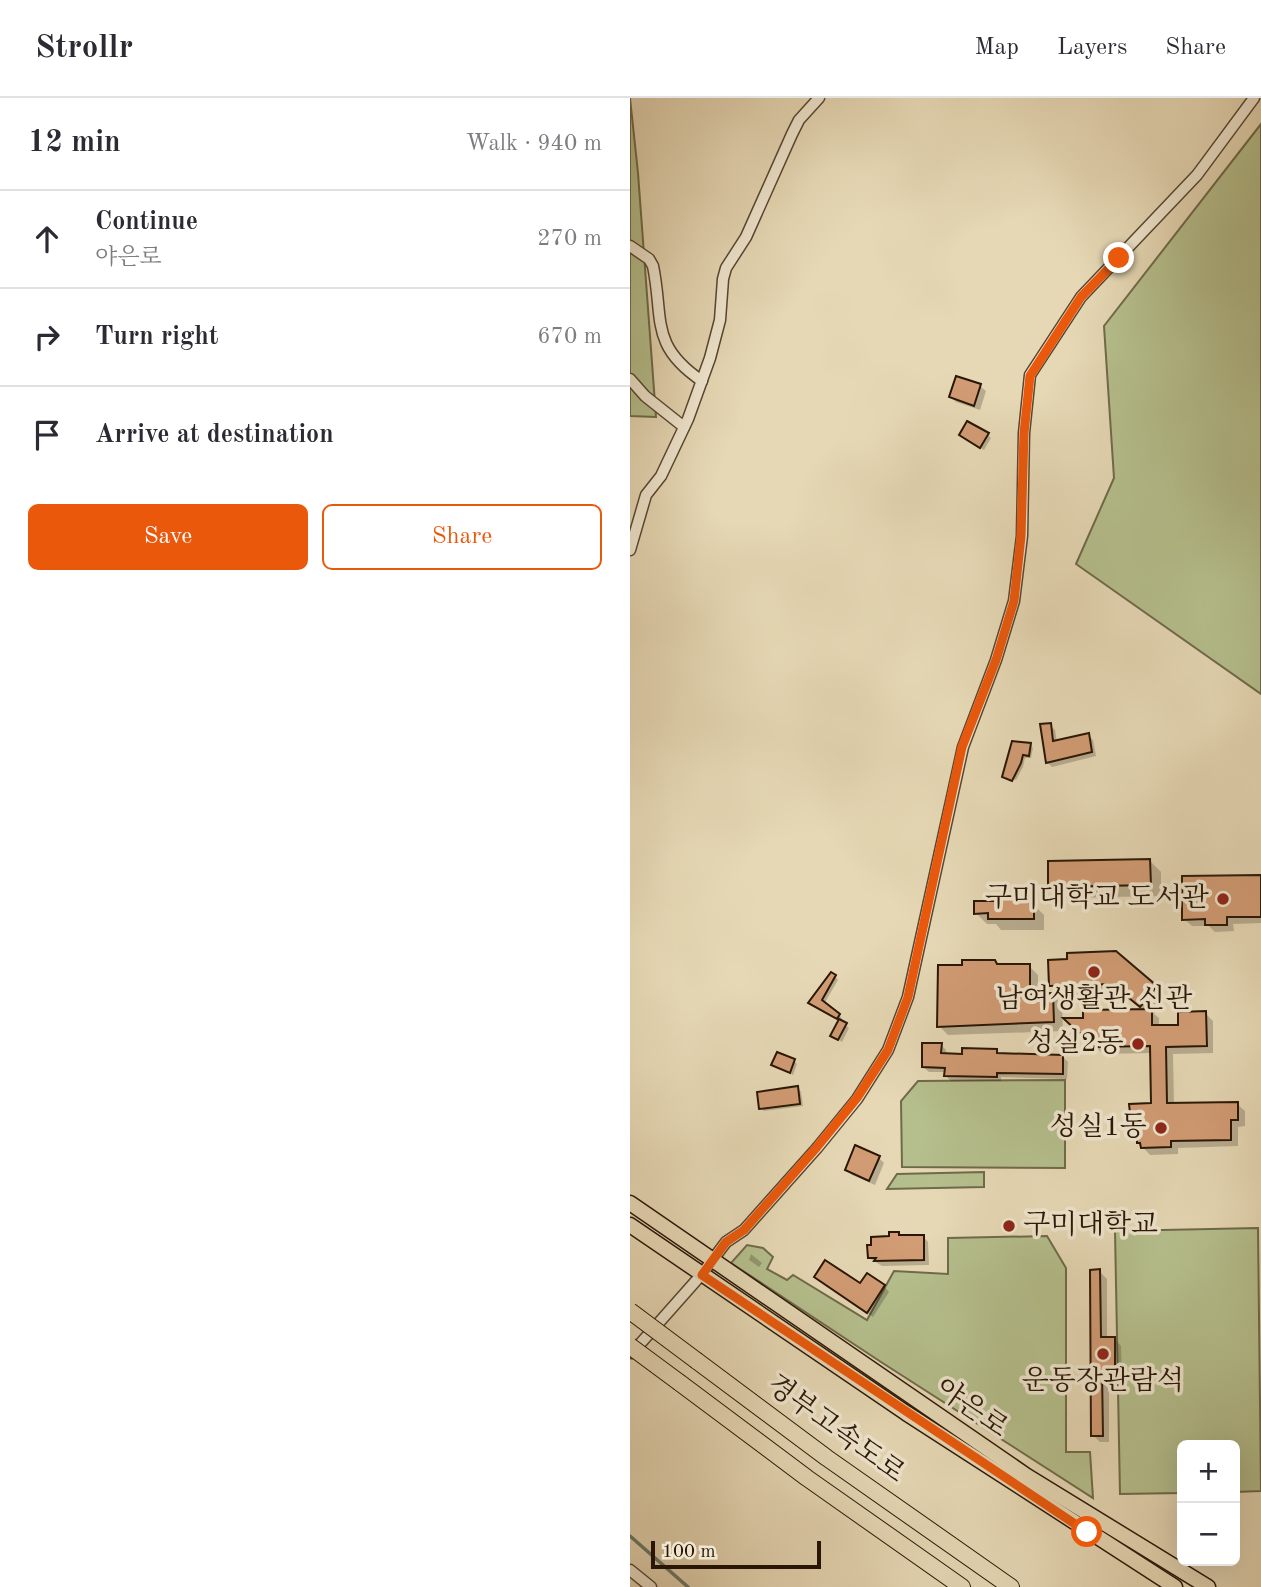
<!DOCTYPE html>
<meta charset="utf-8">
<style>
body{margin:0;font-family:"Old Standard TT","Noto Serif KR",serif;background:#f2f2f3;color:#2b2b33}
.controls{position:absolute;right:21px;bottom:21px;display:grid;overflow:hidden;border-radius:10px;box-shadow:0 7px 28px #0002}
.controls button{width:63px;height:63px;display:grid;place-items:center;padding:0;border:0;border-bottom:2px solid #e1e1e2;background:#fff;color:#2b2b33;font:35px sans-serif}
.scale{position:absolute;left:21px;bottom:18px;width:170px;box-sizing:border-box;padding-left:7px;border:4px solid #291606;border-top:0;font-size:19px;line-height:24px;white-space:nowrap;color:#291606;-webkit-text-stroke:5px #efe6cf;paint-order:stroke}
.stop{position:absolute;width:21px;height:21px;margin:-16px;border:5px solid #ea580c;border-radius:50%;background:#fff}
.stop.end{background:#ea580c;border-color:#fff;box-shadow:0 2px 7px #0008}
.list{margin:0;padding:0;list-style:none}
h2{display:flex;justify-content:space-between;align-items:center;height:91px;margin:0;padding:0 28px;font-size:30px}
h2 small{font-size:23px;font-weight:400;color:#7c7c81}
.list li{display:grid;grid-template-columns:46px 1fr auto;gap:21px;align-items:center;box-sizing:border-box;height:98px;padding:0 28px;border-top:2px solid #e1e1e2}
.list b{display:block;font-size:26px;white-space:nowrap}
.list p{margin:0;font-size:23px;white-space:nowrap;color:#7c7c81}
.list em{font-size:23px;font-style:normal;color:#7c7c81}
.actions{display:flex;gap:14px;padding:21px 28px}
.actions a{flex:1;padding:16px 0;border:2px solid #ea580c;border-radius:10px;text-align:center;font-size:24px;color:#ea580c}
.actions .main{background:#ea580c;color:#fff}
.icon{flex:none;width:38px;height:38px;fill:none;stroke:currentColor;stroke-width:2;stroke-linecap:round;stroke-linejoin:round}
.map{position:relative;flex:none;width:631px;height:1489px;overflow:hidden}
header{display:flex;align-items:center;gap:42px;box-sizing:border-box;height:98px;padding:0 35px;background:#fff;border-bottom:2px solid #e1e1e2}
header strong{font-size:33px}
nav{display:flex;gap:38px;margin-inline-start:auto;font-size:24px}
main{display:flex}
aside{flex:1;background:#fff}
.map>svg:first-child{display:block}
.green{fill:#b5bf8d;stroke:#6f6a4a;stroke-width:2}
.shadow{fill:#0003}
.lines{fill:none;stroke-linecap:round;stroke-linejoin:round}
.stream{stroke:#6a786a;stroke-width:3.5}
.building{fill:#d29c74;stroke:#291606;stroke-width:2}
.minor-casing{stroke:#584632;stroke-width:13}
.major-casing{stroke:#291606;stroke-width:17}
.highway-casing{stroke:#291606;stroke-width:18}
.minor{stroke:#efe6cf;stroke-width:10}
.major{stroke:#e6d8b5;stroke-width:14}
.highway{stroke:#e6d8b5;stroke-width:16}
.highway-bridge-casing{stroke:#291606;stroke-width:18;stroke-linecap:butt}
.highway-bridge{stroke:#e6d8b5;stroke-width:16}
.route{stroke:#ea580c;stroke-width:9}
.poi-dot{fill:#8f2418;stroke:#efe6cf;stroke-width:2.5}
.labels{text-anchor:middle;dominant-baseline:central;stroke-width:7;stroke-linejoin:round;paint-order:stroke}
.poi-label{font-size:28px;fill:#291606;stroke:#efe6cf;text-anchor:end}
.street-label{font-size:28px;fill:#291606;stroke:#efe6cf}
</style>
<header>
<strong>Strollr</strong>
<nav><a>Map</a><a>Layers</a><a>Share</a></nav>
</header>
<main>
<aside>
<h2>12 min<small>Walk · 940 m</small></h2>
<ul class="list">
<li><svg class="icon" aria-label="ahead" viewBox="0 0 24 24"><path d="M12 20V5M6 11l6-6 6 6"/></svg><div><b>Continue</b><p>야은로</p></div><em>270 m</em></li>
<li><svg class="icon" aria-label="right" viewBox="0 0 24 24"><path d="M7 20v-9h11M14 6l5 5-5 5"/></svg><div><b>Turn right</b></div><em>670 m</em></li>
<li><svg class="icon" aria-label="arrive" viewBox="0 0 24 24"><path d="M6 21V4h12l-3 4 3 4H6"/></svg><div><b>Arrive at destination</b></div></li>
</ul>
<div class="actions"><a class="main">Save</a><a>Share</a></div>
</aside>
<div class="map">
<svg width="631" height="1489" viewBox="0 0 631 1489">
<rect width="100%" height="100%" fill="#e6d8b5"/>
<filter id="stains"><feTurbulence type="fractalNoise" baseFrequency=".00286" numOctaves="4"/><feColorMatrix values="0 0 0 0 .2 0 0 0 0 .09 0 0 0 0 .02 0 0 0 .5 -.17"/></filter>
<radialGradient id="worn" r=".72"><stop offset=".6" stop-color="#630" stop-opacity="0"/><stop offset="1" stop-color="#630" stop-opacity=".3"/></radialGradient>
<g class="green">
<polygon points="0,0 8,75 26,319 0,318"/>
<polygon points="631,26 631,596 446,466 484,380 474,228"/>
<polygon points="435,982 435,1070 272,1069 271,1003 288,983"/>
<polygon points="354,1074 354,1089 257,1091 267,1076"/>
<polygon points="628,1130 631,1393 605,1394 605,1347 552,1347 552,1395 490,1396 485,1133"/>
<polygon points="417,1138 436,1170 436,1354 460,1354 463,1400 251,1264 101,1165 117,1147 133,1150 143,1159 137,1171 157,1182 163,1177 237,1222 264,1173 318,1176 318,1140"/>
</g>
<g class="shadow">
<polygon points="350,288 356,293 350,312 326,304 321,299"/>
<polygon points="358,337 361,340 354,352 334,340"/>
<polygon points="420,627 425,632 427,644 458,637 463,642 466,658 422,669 417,664"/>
<polygon points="400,647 403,650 401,660 395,660 393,669 386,682 375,678"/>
<polygon points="520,763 531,774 531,798 431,800 420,789"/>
<polygon points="631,779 631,825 603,826 604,833 585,834 579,828 562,828 554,821"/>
<polygon points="403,806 414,817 414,832 371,832 366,826 357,826 346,815"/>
<polygon points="420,863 526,889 537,900 524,916 529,920 529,929 550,929 575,915 583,923 583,955 543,956 544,1007 607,1006 615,1013 615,1028 608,1029 608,1048 548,1050 548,1056 520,1057 508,1044 508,1035 496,1024 522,1007 522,955 473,956 465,948 465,941 459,942 442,927 455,922 515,913 494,896 432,898 421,887"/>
<polygon points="368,868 399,868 408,877 408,898 422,897 432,906 433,933 318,937 309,928"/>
<polygon points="205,878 208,882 194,906 209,917 212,921 211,924 219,930 212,944 203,938 211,922 184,908"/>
<polygon points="311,947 316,952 316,957 334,957 366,953 371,957 433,959 438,964 437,981 371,979 371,983 321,983 316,978 316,974 299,974 293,969"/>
<polygon points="164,963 167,966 163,977 144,967"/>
<polygon points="168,990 171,994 173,1008 134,1013 131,1010"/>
<polygon points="249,1060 254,1065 245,1087 222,1077 217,1072"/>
<polygon points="268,1135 271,1139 293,1138 298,1144 299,1167 252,1168 239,1160"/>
<polygon points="121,1156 132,1165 129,1169 119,1162"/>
<polygon points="469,1173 477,1181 477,1241 484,1240 491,1248 492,1280 479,1280 479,1344 470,1344 463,1337"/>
<polygon points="186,1179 231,1188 254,1188 259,1194 243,1219"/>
</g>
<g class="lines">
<polyline class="stream" points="0,1438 58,1489"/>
</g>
<g class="building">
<polygon points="326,278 351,286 344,308 319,299"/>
<polygon points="337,323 359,335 350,350 329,337"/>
<polygon points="421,625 423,643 459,635 462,654 416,665 410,626"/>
<polygon points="382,643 401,645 399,658 393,657 391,665 382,683 372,679"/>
<polygon points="520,761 521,787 418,789 418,763"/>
<polygon points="631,777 631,819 597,819 597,827 575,827 575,821 552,822 552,778"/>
<polygon points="365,798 394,798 401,805 404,805 404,821 358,821 358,815 344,816 344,803 366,803"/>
<polygon points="486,853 527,888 510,909 482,886 419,888 418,862 437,861 437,855"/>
<polygon points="332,862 365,862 367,866 400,866 400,896 423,895 424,924 307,929 308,867 332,867"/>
<polygon points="201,874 206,877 192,902 210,916 207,921 178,905"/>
<polygon points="522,911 522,927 548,927 548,914 576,913 577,948 536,949 537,1005 608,1004 608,1022 601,1022 601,1042 541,1043 541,1049 511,1050 510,1045 507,1045 507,1028 500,1028 494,1025 495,1017 500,1015 499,1006 521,1005 520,948 463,949 463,935 449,935 433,920 453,920 453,912"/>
<polygon points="209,921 217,925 208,942 200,938"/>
<polygon points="292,945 312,945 311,955 332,956 332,950 367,951 367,955 433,957 433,976 367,975 367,979 314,978 315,970 292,969"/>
<polygon points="147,954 165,961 160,975 141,967"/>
<polygon points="168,988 170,1006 129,1011 127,994"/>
<polygon points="225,1047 250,1058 239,1083 215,1072"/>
<polygon points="259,1134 269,1134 269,1137 294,1137 294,1162 244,1163 246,1160 238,1160 237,1147 241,1147 241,1139 259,1138"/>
<polygon points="195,1162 230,1185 237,1175 255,1187 237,1215 184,1179"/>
<polygon points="470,1171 471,1239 485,1239 485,1273 472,1273 473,1338 461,1338 460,1172"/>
</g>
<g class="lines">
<g class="minor-casing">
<g id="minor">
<path d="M0 148 19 161 23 168C34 221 19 247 72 283"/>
<polyline points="0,281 15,298 54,329"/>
<polyline points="0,452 16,397 31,378 58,321 80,260 90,222 93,181 96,170 116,139 162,36 169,22 189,0"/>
<polyline points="2,1255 72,1176 96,1144 114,1132 187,1050 227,1001 258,952 278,899 333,649 366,562 384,503 392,438 394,335 400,277 451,199 567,77 624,0"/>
<polyline points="0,1472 21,1489"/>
</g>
</g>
<g class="major-casing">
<g id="major">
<polyline points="0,1105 397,1378 578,1489"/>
<polyline points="0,1127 276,1315 545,1489"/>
</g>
</g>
<g class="highway-casing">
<g id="highway">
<polyline points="67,1263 197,1360 381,1489"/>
<polyline points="50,1285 177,1380 332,1489"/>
</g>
</g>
<use href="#minor" class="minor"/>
<use href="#major" class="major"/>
<use href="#highway" class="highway"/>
<g class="highway-bridge-casing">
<g id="highway-bridge">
<polyline points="0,1213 67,1263"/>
<polyline points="0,1248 50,1285"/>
</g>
</g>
<use href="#highway-bridge" class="highway-bridge"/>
</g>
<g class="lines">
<polyline class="route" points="457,1434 72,1177 96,1144 114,1132 187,1049 227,1000 258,952 278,899 332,649 366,562 384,503 391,438 394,335 400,278 451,199 489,160"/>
</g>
<g class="poi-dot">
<circle cx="593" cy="801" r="7"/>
<circle cx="464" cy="874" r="7"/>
<circle cx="508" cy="946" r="7"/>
<circle cx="531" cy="1030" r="7"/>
<circle cx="379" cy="1128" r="7"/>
<circle cx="473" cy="1256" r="7"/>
</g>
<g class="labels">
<g class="poi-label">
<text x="579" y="801">구미대학교 도서관</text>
<text x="464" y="902" text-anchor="middle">남여생활관 신관</text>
<text x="494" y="946">성실2동</text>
<text x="517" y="1030">성실1동</text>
<text x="393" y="1128" text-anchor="start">구미대학교</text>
<text x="473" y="1284" text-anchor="middle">운동장관람석</text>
</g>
<g class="street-label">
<text transform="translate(341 1311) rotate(35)">야은로</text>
<text transform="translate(205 1332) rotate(36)">경부고속도로</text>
</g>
</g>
<rect width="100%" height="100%" filter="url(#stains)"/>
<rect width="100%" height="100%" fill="url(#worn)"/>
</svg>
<div class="controls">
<button>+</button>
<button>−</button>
</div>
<div class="scale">100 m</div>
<div class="stop" style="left:457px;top:1434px"></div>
<div class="stop end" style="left:489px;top:160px"></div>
</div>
</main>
